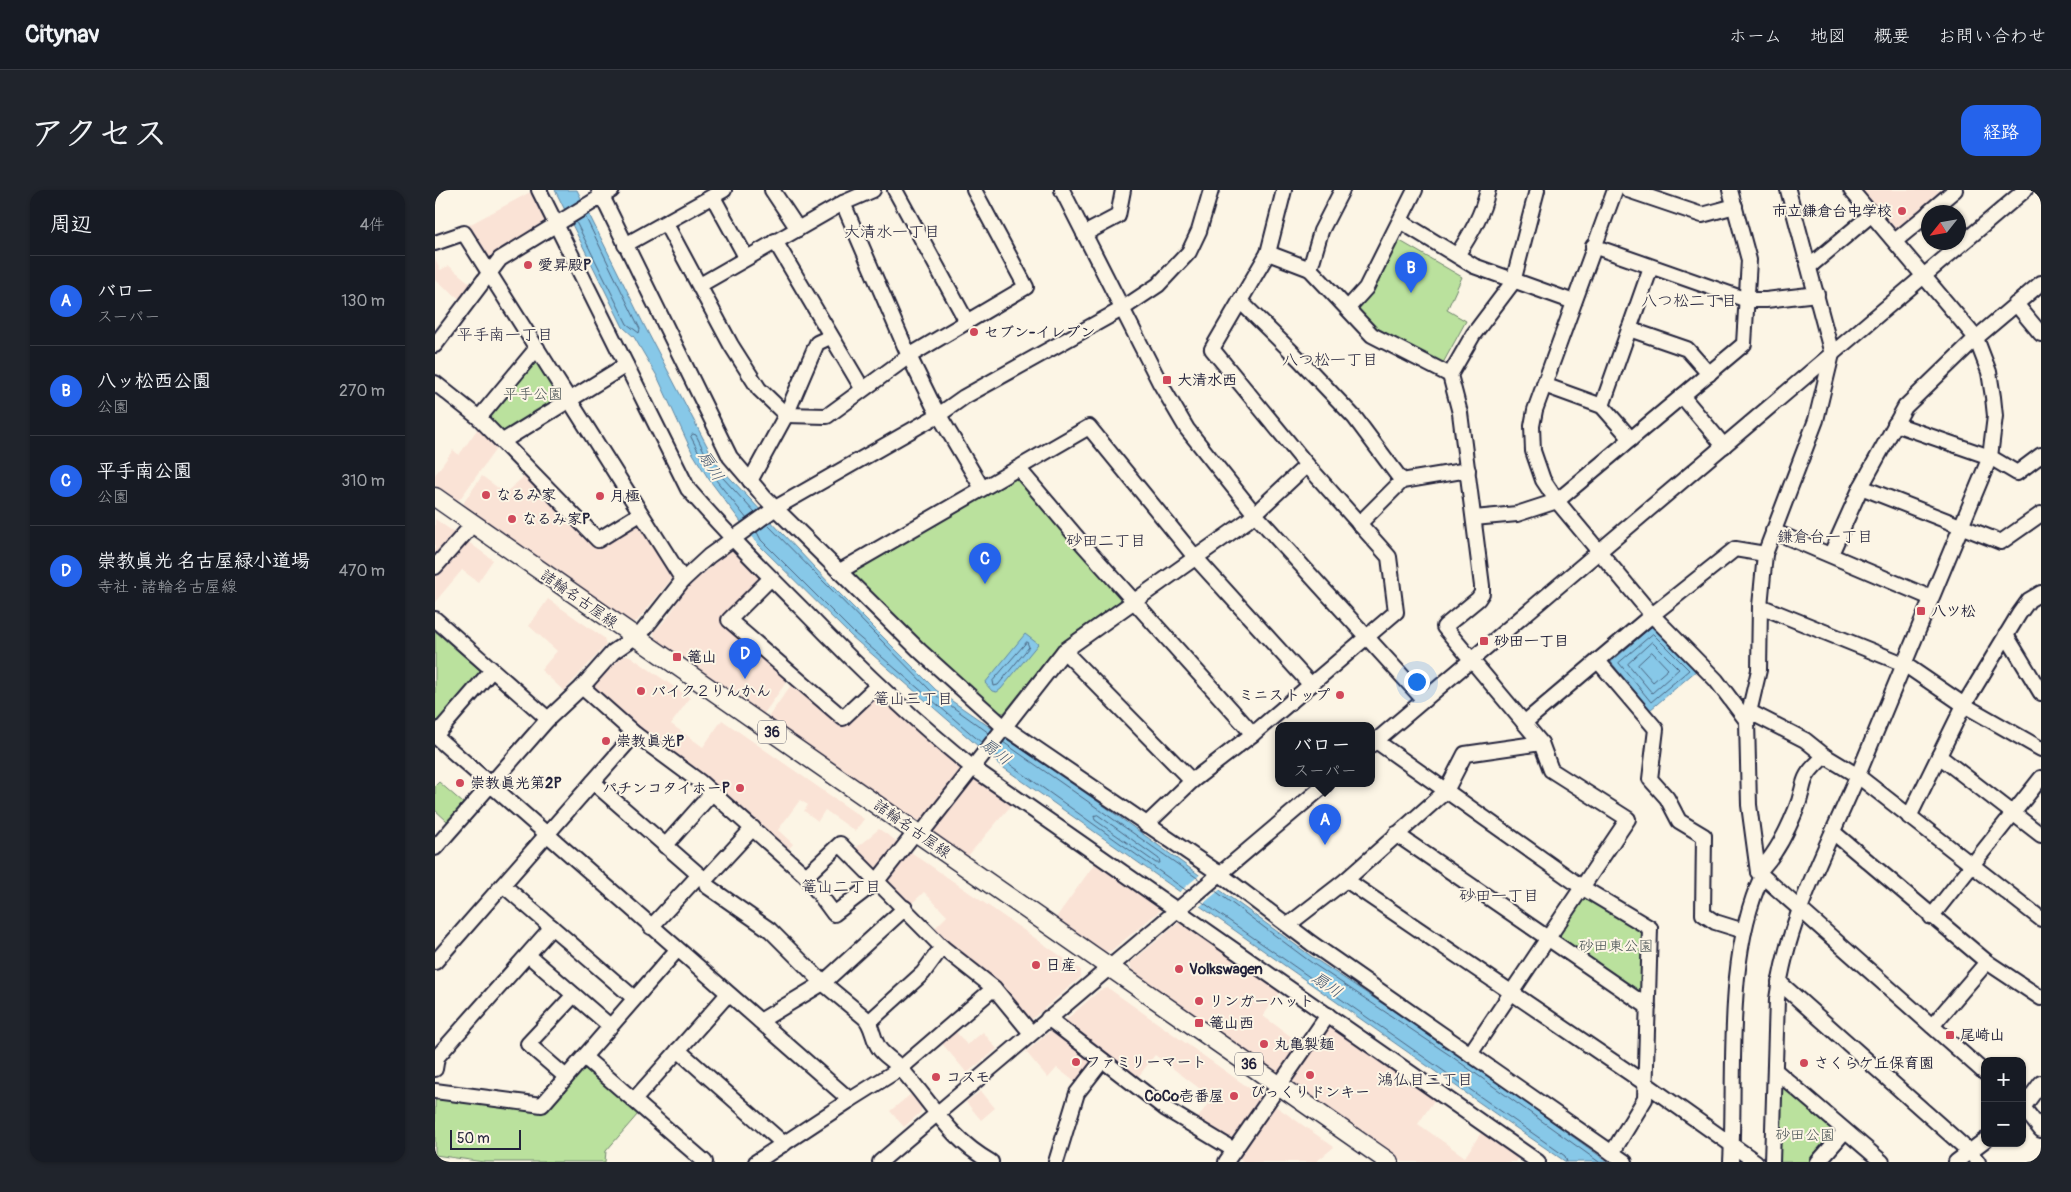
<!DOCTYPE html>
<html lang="ja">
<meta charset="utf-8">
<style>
body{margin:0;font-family:Pangolin,"Klee One",sans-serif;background:#20242c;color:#f1f3f6}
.controls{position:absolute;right:15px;bottom:15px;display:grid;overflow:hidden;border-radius:10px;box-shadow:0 1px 4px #0004}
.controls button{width:45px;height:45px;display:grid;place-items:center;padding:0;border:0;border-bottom:1px solid #363941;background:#171b24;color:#f1f3f6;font:25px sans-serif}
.compass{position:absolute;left:1486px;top:15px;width:45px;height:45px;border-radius:50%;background:#171b24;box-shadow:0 1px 4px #0004;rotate:239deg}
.scale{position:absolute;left:15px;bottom:12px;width:71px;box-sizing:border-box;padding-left:5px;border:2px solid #22223b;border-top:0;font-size:14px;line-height:18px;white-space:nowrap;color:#22223b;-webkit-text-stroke:4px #fcf5e5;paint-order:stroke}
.you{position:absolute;left:981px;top:491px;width:18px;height:18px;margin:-12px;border:4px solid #fff;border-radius:50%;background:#1a73e8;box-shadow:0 0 0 8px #1a73e833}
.badge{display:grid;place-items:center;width:32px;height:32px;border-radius:50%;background:#2563eb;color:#fff;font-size:16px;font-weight:700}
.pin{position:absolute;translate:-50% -41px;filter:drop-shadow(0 1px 2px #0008)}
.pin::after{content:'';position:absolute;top:26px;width:18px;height:15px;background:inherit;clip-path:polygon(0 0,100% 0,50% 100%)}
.popup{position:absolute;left:840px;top:532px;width:100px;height:65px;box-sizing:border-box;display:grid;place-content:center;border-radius:10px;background:#171b24;filter:drop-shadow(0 1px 4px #0005);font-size:16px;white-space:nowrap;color:#9ea1a6}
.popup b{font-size:19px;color:#f1f3f6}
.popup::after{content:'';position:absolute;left:50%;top:100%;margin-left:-10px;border:10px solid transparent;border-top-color:#171b24}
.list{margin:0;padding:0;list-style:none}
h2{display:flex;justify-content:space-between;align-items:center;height:65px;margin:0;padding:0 20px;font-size:21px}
h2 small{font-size:16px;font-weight:400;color:#9ea1a6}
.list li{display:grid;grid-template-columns:32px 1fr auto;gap:15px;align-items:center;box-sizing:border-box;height:90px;padding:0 20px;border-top:1px solid #363941}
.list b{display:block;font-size:19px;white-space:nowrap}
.list p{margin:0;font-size:16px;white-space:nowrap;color:#9ea1a6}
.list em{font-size:16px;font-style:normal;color:#9ea1a6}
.map{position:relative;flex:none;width:1606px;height:972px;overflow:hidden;border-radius:15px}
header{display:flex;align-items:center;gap:30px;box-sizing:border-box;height:70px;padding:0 25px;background:#171b24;border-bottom:1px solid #363941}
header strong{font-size:24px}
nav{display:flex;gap:28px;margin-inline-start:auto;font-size:18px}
.intro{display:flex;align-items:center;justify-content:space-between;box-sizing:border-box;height:120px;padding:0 30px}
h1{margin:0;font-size:35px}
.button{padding:12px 22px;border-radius:15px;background:#2563eb;color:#fff;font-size:18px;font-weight:700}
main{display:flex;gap:30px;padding:0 30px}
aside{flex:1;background:#171b24;border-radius:15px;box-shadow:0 1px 4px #0004}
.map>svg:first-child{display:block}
.built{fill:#fae3d6}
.green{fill:#bae19d;stroke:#6e826c}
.water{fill:#87c8e8;stroke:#5f86a3}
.pier{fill:#fcf5e5}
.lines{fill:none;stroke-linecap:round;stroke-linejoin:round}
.shore{stroke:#4a6480;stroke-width:1}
.minor-casing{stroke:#22223b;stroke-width:18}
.major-casing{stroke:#22223b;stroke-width:21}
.minor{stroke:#fcf5e5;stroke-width:14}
.major{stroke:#fcf5e5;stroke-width:18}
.poi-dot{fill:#d1495b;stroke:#fcf5e5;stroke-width:2}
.labels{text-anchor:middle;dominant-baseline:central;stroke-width:4;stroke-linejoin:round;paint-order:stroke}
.shield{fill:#fcf5e5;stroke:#63616e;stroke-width:1}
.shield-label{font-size:14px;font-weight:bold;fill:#22223b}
.poi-label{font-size:15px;font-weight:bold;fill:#22223b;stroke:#fcf5e5;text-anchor:start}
.park-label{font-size:15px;fill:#485254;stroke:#fcf5e5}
.street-label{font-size:15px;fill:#22223b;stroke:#fcf5e5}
.neighbourhood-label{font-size:16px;fill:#22223b;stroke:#fcf5e5}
.water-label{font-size:16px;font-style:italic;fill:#40546f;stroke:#fcf5e5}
</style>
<header>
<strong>Citynav</strong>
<nav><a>ホーム</a><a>地図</a><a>概要</a><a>お問い合わせ</a></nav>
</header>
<div class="intro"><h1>アクセス</h1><a class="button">経路</a></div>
<main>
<aside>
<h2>周辺<small>4件</small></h2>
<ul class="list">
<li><span class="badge">A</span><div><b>バロー</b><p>スーパー</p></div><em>130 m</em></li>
<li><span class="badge">B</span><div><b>八ッ松西公園</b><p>公園</p></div><em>270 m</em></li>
<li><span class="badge">C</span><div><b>平手南公園</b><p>公園</p></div><em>310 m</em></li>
<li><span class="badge">D</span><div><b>崇教眞光 名古屋緑小道場</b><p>寺社 · 諸輪名古屋線</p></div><em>470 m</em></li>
</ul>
</aside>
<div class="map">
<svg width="1606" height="972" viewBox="0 0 1606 972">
<rect width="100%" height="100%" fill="#fcf5e5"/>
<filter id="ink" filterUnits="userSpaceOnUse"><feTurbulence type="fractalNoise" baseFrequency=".02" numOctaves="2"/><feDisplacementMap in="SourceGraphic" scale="10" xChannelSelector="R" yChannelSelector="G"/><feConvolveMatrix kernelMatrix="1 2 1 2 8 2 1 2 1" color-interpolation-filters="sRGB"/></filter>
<g filter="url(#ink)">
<g class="built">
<polygon points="99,0 113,25 111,30 56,66 49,66 30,37"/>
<polygon points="1425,0 1515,0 1460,42"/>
<polygon points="0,68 5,80 14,76 36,94 25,109 0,90"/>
<polygon points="46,234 63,256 25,309 21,311 0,295 0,285 18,260 24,265"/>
<polygon points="93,283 162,356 201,331 206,333 239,386 202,431 194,433 29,317 29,312 47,286 70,303"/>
<polygon points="0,329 20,343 20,347 0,371"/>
<polygon points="32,351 58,370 43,392 27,380 0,412 0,383"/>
<polygon points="296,359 303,359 328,387 290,431 351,484 352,491 328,525 220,451 219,442 233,427 251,399"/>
<polygon points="113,409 169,448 171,455 129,501 106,480 122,461 94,436"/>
<polygon points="188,466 195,466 255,508 236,534 268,557 287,530 429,629 420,641 390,620 383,631 369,621 373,615 365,610 343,640 358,654 351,662 157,501 157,496"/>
<polygon points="356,495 365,495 408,532 442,502 528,578 487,630 480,631 334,530 334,526"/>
<polygon points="538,585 580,611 532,667 496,642"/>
<polygon points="444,639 466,654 439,683 417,661"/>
<polygon points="473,660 646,780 646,787 596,830 591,829 497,741 512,726 494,707 489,702 473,717 450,694 450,687"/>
<polygon points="663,669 728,714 727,719 676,761 668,762 620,729"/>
<polygon points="748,729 848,798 828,826 865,853 845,881 839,882 697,782 695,773"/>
<polygon points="673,798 824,905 825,909 797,950 792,951 760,932 776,909 764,900 764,898 720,865 700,891 626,834 665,800"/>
<polygon points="897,834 1002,906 983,934 1030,967 1049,938 1082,962 1083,967 1080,972 968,972 856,893 854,888 890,835"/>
<polygon points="518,838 532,855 548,842 562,859 532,883 504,850"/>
<polygon points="619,838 659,869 660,875 644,895 622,878 613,888 591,862"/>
<polygon points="546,901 560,918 546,930 531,912"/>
<polygon points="476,904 486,917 486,922 469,937 455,921"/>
<polygon points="839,915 899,957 881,972 809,972 799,965"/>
</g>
<g class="green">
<polygon points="960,48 1027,87 1012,120 1031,131 1008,173 920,126"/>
<polygon points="96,169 105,170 128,207 71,247 52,231 51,224"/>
<polygon points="580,286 687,405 686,410 624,454 569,523 561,522 524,495 413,383"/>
<polygon points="0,441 47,482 0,540"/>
<polygon points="4,592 28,613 12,631 0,620 0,596"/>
<polygon points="1148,698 1215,738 1213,817 1112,749"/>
<polygon points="153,874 204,918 203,924 171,961 170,972 49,972 0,965 0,911 6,906 108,919 146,875"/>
<polygon points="1353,896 1404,940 1380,972 1344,972 1347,899"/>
</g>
<g class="water">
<polygon points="120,0 142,0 210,137 281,273 396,395 501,500 665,613 880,769 1019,861 1173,972 1131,972 1065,927 566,576 416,446 321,352 273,288 257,262 222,186 199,147 188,137"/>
<polygon points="1216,437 1220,438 1262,480 1215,520 1176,472"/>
<polygon points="590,444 603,454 566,499 562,502 557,501 550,493"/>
</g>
<polygon class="pier" points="767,683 787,698 763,718 743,703"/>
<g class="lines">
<g class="shore">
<polyline points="141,32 192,134 204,143 205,139 150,26"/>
<polygon points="258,244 261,245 274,271 273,275 270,274 256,247"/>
<polyline points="312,329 277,285 275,277 278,277 320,323"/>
<polyline points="332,334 498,503 554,543"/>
<polyline points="322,342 326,350 419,443 547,553"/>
<polygon points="1218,444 1254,480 1216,512 1184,473"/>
<polygon points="592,452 594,457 563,495 559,496 558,491"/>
<polygon points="1217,452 1244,479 1217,503 1193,474"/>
<polygon points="1217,462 1233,479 1218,492 1203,475"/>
<polyline points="568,552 765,690"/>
<polyline points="559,563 752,701"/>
<polygon points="663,625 724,669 725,673 721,673 660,630 659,626"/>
<polyline points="779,700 877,773 1016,866 1164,972"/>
<polyline points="766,711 1130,966 1132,972"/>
</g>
<g class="minor-casing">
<g id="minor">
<path d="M104 0 253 299C290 342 330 382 371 423 424 478 478 530 538 578L1103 972"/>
<polyline points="164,0 295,267 330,308 485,461 568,536 785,684 876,753 1190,972"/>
<polyline points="337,0 363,39"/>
<polyline points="460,0 532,132"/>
<polyline points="627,0 725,193 752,239 819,323 989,510"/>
<polyline points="1180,0 1100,220 1097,236 1098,261 1108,290 1122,311 1217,425 1281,490 1312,531"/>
<polyline points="1193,0 1267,25 1300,16"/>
<polyline points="1353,0 1397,164 1381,230 1330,364 1325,416 1324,480 1312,531 1314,615 1323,682 1550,883"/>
<polyline points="278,7 311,67"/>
<polyline points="408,13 474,166 498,215 547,298"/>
<polyline points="1494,22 1520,0"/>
<polyline points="965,31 1039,76 1139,112"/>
<polyline points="231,34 296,155 324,199 351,225 392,226 474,166 591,97 539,0"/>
<polyline points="649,44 683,26 688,0"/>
<polyline points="340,51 427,198"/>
<polyline points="1460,51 1494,23"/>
<polyline points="0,53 29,43 248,390"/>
<polyline points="190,55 289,0"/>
<polyline points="1158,56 1312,110 1331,110 1382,104"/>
<polyline points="833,63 875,79 937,145 1015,185"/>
<path d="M1022 65C1036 44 1047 25 1053 0"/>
<polyline points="1375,76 1437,24"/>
<polyline points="875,79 886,41 907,0"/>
<polyline points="265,95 408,13 438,0"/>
<polyline points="805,111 864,169 920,228 967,291"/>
<polyline points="1581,114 1606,144"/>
<polyline points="913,118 931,98 980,0"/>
<polyline points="1194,139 1252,159 1274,184"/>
<polyline points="0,155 65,69 177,0"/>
<polyline points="0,193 44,228 163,350 205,324"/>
<polyline points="1109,195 1167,216 1196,249"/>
<polyline points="1247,206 1289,256"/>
<polyline points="1167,216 1216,77"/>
<polyline points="44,228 102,158"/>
<polyline points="1460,234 1555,267 1582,283 1606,265"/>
<polyline points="68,251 191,175"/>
<polyline points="583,278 645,351 818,544"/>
<polyline points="315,291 351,225 382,153 395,147"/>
<polyline points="1426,297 1566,352 1606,324"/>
<polyline points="1039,328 1082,324 1122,311 1309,154 1314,70 1295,0"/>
<polyline points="924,334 967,291 1033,280"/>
<polyline points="1338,341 1496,408"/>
<polyline points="1396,364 1426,297 1470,217 1541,148 1606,93"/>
<polyline points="0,377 32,341"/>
<polyline points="405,381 654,237 760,367 876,495"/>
<polyline points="336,388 294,430 408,528 442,496"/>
<polyline points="1325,416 1469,474 1529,515 1606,559"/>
<polyline points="0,429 113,529"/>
<polyline points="1571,445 1606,503"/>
<polyline points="629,461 757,591"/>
<polyline points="1163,471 1221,539 1215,589 1232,608 1244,631 1269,646 1268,724 1280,732 1309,741"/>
<polyline points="147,497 200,544 265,592 371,686 405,654 507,757 488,783 434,832"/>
<polyline points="1313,521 1370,550 1390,566 1423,586 1606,729"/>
<polyline points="1089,533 1217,425 1300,359 1330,364"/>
<polyline points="0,546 415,910 466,878 559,798 507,757"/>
<polyline points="0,546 57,480"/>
<polyline points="941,551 1148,698 1215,738 1210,909 1177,963"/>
<polyline points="936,555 1590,0"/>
<polyline points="1504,566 1606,645"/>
<path d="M158 592 270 690 272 696 335 740 388 793 429 827C438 835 437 848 444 858 449 866 460 871 466 879 499 915 512 947 556 972"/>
<polyline points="1474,627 1529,515 1584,424 1594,410 1606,403"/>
<polyline points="711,635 757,591 818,544 961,422 954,367 872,275 777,159 833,63 849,0"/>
<polyline points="1398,642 1552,772 1606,808"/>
<polyline points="961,644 1213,817"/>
<polyline points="485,645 629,461 812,331 872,275"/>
<polyline points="230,656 277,603"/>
<polyline points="0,658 113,529 147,497 178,462 207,442 248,390 274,366 342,317 505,224 529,207 687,119 723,95 754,62 764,41 776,0"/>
<path d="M1323 682C1340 666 1351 644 1360 622 1373 593 1361 591 1390 566"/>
<polyline points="371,686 399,724 442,691 475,649"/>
<polyline points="270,690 318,638"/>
<polyline points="911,690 1211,894 1321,972"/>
<polyline points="68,695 199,808"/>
<polyline points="1496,727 1606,588"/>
<polyline points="853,735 911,690 1011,601 1030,564 1106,553"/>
<polyline points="216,737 264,685"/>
<polyline points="93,765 175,836"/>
<polyline points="0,772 200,544"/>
<polyline points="1344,792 1535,962 1543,972"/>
<polyline points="559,798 596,843"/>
<polyline points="613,828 731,919 799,960"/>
<polyline points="325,831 388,793 470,718"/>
<polyline points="1497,836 1552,772"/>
<polyline points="243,860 349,954"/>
<polyline points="1035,864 1193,629 1116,580 1106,553 1009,437 1043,409 1047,403 1047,396 1025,223 1015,185 1038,145 1078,92 1102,0"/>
<polyline points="149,867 270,972"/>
<polyline points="0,879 2,867 117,737"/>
<polyline points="1341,881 1447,972"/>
<polyline points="131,887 93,854 139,805"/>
<polyline points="0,901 107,915 242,760"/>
<polyline points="199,910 293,804"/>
<polyline points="1587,916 1606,940"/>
<polyline points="1587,919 1606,893"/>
<polyline points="321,972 415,910"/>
<polyline points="445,972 891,594"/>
<polyline points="621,972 642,903 667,871"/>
<polyline points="791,972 893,825"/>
<path d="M1296 972C1301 884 1289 767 1327 686"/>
<path d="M1337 972 1342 809C1352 729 1392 658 1423 585 1468 479 1510 373 1555 267L1560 226 1558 207 1554 182 1541 148 1416 0"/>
<polyline points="1383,972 1410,941"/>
<polyline points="1521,972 1550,950"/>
</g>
</g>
<g class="major-casing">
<polyline id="major" points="0,307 954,972"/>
</g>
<use href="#minor" class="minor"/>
<use href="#major" class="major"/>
</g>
</g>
<g class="poi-dot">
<circle cx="1467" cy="21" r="5"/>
<circle cx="93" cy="75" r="5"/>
<circle cx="539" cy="142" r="5"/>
<rect x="727" y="185" width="10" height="10" rx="2.5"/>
<circle cx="51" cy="305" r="5"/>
<circle cx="165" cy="306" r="5"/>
<circle cx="77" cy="329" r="5"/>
<rect x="1481" y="416" width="10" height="10" rx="2.5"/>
<rect x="1044" y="446" width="10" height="10" rx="2.5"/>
<rect x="237" y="462" width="10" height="10" rx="2.5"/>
<circle cx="206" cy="501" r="5"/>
<circle cx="905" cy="505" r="5"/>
<circle cx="171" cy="551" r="5"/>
<circle cx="25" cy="593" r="5"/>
<circle cx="305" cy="598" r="5"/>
<circle cx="601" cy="775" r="5"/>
<circle cx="744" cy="779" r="5"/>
<circle cx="764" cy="811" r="5"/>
<rect x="759" y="828" width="10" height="10" rx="2.5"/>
<rect x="1510" y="840" width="10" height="10" rx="2.5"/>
<circle cx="829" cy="854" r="5"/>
<circle cx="641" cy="872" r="5"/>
<circle cx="1369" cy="873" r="5"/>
<circle cx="875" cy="885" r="5"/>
<circle cx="501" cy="887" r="5"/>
<circle cx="799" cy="906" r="5"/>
</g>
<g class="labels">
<g class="shield">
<rect x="323" y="530.5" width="28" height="23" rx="4"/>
<rect x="800" y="862.5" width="28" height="23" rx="4"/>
</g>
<g class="shield-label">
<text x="337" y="542">36</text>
<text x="814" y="874">36</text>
</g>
<g class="poi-label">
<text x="1457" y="21" text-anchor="end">市立鎌倉台中学校</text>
<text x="103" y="75">愛昇殿P</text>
<text x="549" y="142">セブン-イレブン</text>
<text x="742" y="190">大清水西</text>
<text x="61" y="305">なるみ家</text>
<text x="175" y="306">月極</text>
<text x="87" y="329">なるみ家P</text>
<text x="1496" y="421">八ツ松</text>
<text x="1059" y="451">砂田一丁目</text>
<text x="252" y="467">篭山</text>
<text x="216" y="501">バイク２りんかん</text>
<text x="895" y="505" text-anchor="end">ミニストップ</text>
<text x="181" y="551">崇教眞光P</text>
<text x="35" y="593">崇教眞光第2P</text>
<text x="295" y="598" text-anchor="end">パチンコタイホーP</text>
<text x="611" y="775">日産</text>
<text x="754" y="779">Volkswagen</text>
<text x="774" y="811">リンガーハット</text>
<text x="774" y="833">篭山西</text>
<text x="1525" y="845">尾崎山</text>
<text x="839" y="854">丸亀製麺</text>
<text x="651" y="872">ファミリーマート</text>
<text x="1379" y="873">さくらケ丘保育園</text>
<text x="511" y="887">コスモ</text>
<text x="875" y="902" text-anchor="middle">びっくりドンキー</text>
<text x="789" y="906" text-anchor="end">CoCo壱番屋</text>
</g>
<g class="park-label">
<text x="98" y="204">平手公園</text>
<text x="1181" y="756">砂田東公園</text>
<text x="1370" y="945">砂田公園</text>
</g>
<g class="street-label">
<text transform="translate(144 409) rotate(35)">諸輪名古屋線</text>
<text transform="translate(477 639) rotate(35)">諸輪名古屋線</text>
</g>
<g class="neighbourhood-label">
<text x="457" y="42">大清水一丁目</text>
<text x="1254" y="111">八つ松二丁目</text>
<text x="70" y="145">平手南一丁目</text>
<text x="895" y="170">八つ松一丁目</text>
<text x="1390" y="347">鎌倉台一丁目</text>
<text x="671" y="351">砂田二丁目</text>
<text x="478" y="509">篭山三丁目</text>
<text x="406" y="697">篭山二丁目</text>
<text x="1064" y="706">砂田一丁目</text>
<text x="990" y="890">鴻仏目二丁目</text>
</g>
<g class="water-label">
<text transform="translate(276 276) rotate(58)">扇川</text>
<text transform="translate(561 562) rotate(38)">扇川</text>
<text transform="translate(892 795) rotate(35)">扇川</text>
</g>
</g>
</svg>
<div class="controls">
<button>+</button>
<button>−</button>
</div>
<svg class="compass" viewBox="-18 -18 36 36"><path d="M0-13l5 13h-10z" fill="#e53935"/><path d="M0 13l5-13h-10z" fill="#9ea1a6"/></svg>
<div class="scale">50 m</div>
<div class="you"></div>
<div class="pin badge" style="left:890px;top:655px">A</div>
<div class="popup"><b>バロー</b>スーパー</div>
<div class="pin badge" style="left:976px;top:103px">B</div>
<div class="pin badge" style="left:550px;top:394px">C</div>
<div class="pin badge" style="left:310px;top:489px">D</div>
</div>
</main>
